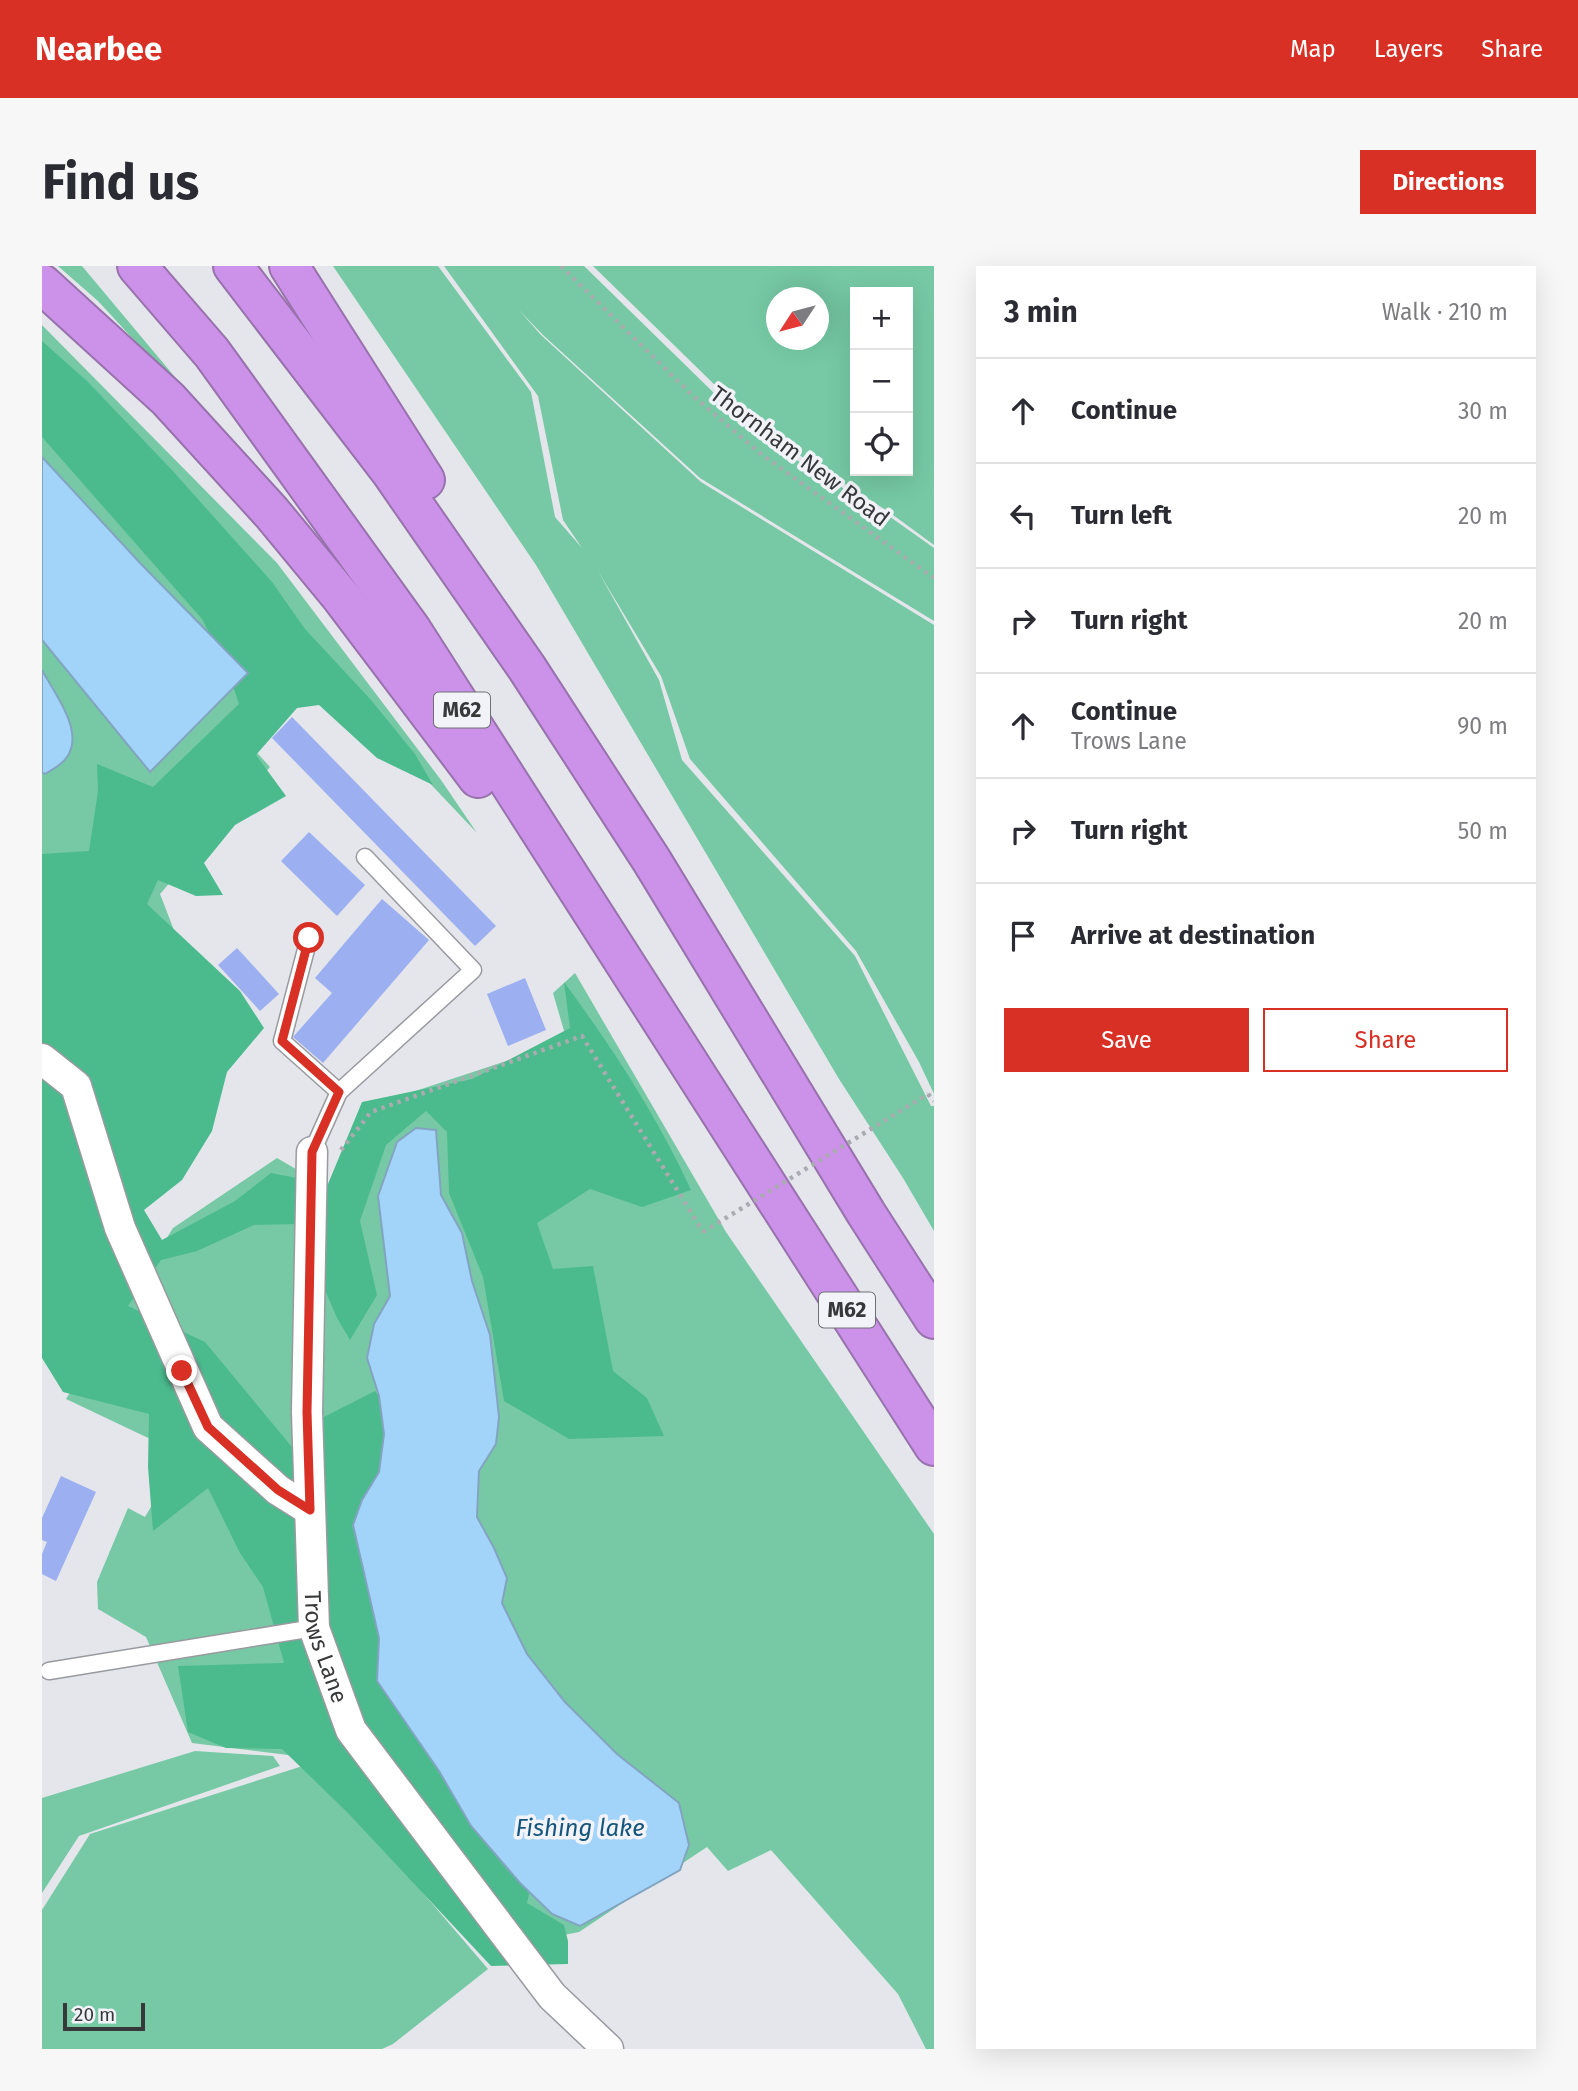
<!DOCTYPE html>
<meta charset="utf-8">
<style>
body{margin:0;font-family:"Fira Sans",sans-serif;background:#f7f7f7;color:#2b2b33}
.controls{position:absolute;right:21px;top:21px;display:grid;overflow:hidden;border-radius:0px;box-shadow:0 7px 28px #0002}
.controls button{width:63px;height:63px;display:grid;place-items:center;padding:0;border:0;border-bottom:2px solid #e1e1e2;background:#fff;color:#2b2b33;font:35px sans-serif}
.compass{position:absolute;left:724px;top:21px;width:63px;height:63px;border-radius:50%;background:#fff;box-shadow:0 7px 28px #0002;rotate:234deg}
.scale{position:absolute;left:21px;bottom:18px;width:82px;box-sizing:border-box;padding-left:7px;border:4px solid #37383a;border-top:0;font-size:19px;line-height:24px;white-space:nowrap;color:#37383a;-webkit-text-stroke:5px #f1f3f9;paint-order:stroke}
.stop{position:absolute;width:21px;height:21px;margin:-16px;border:5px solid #d93025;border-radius:50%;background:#fff}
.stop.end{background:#d93025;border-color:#fff;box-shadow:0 2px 7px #0008}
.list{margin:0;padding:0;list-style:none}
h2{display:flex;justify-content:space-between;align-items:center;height:91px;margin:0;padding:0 28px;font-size:30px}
h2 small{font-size:23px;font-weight:400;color:#7c7c81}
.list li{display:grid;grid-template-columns:46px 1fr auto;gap:21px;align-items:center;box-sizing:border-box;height:105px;padding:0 28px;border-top:2px solid #e1e1e2}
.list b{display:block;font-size:26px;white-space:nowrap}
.list p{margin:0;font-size:23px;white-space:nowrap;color:#7c7c81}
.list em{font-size:23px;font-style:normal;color:#7c7c81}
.actions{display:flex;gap:14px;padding:21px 28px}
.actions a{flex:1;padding:16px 0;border:2px solid #d93025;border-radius:0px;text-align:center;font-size:24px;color:#d93025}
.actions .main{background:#d93025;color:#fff}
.icon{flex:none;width:38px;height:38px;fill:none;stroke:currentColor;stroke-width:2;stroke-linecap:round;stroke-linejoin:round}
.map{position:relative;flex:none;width:892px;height:1783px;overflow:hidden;border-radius:0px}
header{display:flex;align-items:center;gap:42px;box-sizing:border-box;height:98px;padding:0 35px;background:#d93025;color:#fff}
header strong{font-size:33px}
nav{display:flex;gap:38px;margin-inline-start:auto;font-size:24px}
.intro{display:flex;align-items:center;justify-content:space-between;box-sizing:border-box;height:168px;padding:0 42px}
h1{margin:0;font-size:49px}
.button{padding:18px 32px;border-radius:0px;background:#d93025;color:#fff;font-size:24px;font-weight:700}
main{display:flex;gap:42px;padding:0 42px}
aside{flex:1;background:#fff;border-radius:0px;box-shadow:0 7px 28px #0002}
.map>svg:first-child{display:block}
.green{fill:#76c9a4;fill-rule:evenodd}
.forest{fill:#4bbb8e}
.water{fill:#a2d3f9;stroke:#82a4c0;stroke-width:2}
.building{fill:#9baff1}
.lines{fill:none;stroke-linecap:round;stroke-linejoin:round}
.service-casing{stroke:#989a9f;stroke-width:19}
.minor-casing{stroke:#989a9f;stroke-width:33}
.motorway-casing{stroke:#9872ac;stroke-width:42}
.path{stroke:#a9abae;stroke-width:4.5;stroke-dasharray:3.5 5;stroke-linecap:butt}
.service{stroke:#fff;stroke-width:16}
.minor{stroke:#fff;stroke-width:30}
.motorway{stroke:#cc91e9;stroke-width:38}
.path-bridge{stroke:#a9abae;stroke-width:4.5;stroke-dasharray:3.5 5;stroke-linecap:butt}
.route{stroke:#d93025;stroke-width:9}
.labels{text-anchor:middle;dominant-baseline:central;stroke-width:7;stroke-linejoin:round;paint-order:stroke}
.shield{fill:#f1f3f9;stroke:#6f7073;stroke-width:2}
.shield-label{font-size:21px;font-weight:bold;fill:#37383a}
.street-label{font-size:23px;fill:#37383a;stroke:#f1f3f9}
.water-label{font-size:24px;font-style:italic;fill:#14557d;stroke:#f1f3f9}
</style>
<header>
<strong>Nearbee</strong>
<nav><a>Map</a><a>Layers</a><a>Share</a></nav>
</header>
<div class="intro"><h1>Find us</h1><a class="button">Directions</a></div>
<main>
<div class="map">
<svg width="892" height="1783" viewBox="0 0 892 1783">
<rect width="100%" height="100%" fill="#e4e6eb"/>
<g class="green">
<polygon points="16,0 40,0 199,190 56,35"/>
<polygon points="291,0 396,0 489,126 513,251 540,282 521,254 496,130 402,0 542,0 718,172 844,248 892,282 892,355 658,212 501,69 476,43 499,69 659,216 892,359 892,828 877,796 814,685 648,493 619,410 556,305 617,414 640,494 813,690 889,840 892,840 892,965 861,912 797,813 494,299"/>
<path d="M551 0H892V279L847 246 721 166ZM813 26H866V205H813ZM734 32H776V74H734Z"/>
<polygon points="0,59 235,297 399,514 435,567 270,393 197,467 228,501 118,628 142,690 0,751"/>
<polygon points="533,707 684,966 892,1268 892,1783 884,1783 856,1728 729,1584 686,1605 665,1581 537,1666 496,1674 278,1493 150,1477 104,1371 56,1343 55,1316 86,1242 103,1251 140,1188 24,1133 131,962 235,892 293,926 325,841 525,775 511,727"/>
<polygon points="153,1485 231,1490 238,1500 37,1570 0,1627 0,1532"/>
<polygon points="270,1497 446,1703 351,1778 340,1783 0,1783 0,1644 48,1568"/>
</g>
<path class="forest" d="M0 75 45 115 129 203 230 316 263 363 329 434 373 488 391 519 335 492 277 439 255 442 214 489 244 530 193 559 162 597 181 629 154 630 116 614 105 638 198 725 222 762 185 806 170 865 140 914 102 944 120 974 193 935 229 907 286 918 320 836 430 813 528 762 522 716C570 781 615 850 649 924L600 941 548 923 495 957 511 1003 551 1000 571 1105 605 1132 622 1170 527 1173 462 1135 441 1011 407 927 405 866 384 845 344 879 318 955 335 1029 308 1074 295 1052 255 958 212 959 155 985 119 994 86 1040 163 1076 250 1181 282 1203V1151L333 1125 356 1154 326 1234 493 1601 485 1637 522 1659 526 1675V1698L449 1700 305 1546 240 1483 184 1482 146 1466 136 1400 242 1397 221 1321 198 1287 166 1222 111 1265 106 1201 107 1148 21 1126 0 1092V588L47 585 56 525 55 498 111 521 197 438 185 402 160 353 0 171Z"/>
<g class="water">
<polygon points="0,191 99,298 206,407 108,506 0,374"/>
<path d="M0 404C12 427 43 465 25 491 20 499 11 503 3 508L0 506Z"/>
<polygon points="374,862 394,864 399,929 420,967 430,1015 448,1069 457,1151 454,1178 437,1205 435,1251 452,1282 465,1312 460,1337 485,1388 523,1436 575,1488 637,1537 647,1579 638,1604 538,1660 510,1648 478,1617 429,1560 397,1505 335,1415 337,1372 311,1259 320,1234 337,1206 342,1168 337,1130 325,1092 332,1058 348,1030 336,930 355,876"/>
</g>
<g class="building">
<polygon points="250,451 454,660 433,680 230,472"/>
<polygon points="267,566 323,619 295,650 239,595"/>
<polygon points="340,633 387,674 281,797 251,771 290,727 273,712"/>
<polygon points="195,682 237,728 218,745 176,699"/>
<polygon points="483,712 504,764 466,780 445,728"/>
<polygon points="19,1210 54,1226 14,1315 0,1308 0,1288 5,1276 0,1274 0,1252"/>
</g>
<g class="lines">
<g class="service-casing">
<g id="service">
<polyline points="267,672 240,775 297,826"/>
<polyline points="270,886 297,826 431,704 323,591"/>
<polyline points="7,1405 272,1362"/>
</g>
</g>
<g class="minor-casing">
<g id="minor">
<polyline points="0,793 34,820 78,962 166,1161 236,1224 268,1244"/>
<path id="s1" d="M270 886 265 1146 272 1362 309 1464 510 1730 566 1783"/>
</g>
</g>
<g class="motorway-casing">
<g id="motorway">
<polyline points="95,0 170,87 369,363 892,1180"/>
<polyline points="191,0 349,206 485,402 610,595 824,947 892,1053"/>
<polyline points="247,0 383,214"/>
<polyline points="0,18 126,133 229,246 300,332 436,512"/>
</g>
</g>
<g class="path">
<polyline points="519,0 649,128 719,188 892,312"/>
<polyline points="886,828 892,835"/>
<polyline points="299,884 329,846 540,770 661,966"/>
</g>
<use href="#service" class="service"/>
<use href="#minor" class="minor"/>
<use href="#motorway" class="motorway"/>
<polyline class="path-bridge" points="661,966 886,828"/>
</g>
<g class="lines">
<polyline class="route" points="140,1105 166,1161 236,1224 268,1244 265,1146 270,886 297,826 240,775 267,672"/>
</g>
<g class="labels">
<g class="shield">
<rect x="392" y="426.5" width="56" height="35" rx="5"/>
<rect x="777" y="1026.5" width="56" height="35" rx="5"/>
</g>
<g class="shield-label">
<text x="420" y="444">M62</text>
<text x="805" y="1044">M62</text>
</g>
<g class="street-label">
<text transform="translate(758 190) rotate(37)">Thornham New Road</text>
<text stroke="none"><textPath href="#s1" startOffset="497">Trows Lane</textPath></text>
</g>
<g class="water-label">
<text x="538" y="1562">Fishing lake</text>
</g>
</g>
</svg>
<div class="controls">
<button>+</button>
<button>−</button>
<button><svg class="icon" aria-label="locate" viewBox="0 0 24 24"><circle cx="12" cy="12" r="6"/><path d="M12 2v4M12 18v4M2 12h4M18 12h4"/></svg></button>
</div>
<svg class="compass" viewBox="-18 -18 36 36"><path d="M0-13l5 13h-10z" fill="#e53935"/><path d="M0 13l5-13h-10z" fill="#7c7c81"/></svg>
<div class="scale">20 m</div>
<div class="stop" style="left:267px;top:672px"></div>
<div class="stop end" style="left:140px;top:1105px"></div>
</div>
<aside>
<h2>3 min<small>Walk · 210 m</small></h2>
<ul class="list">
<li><svg class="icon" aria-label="ahead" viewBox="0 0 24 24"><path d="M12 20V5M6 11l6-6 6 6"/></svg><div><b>Continue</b></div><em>30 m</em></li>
<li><svg class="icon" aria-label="left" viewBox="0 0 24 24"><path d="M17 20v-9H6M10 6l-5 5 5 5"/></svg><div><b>Turn left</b></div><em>20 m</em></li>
<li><svg class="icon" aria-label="right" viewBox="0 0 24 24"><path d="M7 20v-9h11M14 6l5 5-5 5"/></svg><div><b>Turn right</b></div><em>20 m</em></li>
<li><svg class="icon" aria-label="ahead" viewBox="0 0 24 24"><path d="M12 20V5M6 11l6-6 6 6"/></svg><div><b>Continue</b><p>Trows Lane</p></div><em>90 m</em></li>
<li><svg class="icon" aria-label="right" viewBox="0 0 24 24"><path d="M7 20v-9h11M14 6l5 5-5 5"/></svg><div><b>Turn right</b></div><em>50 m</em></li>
<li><svg class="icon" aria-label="arrive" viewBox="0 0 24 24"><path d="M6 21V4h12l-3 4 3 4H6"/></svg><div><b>Arrive at destination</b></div></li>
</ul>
<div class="actions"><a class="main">Save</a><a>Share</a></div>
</aside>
</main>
